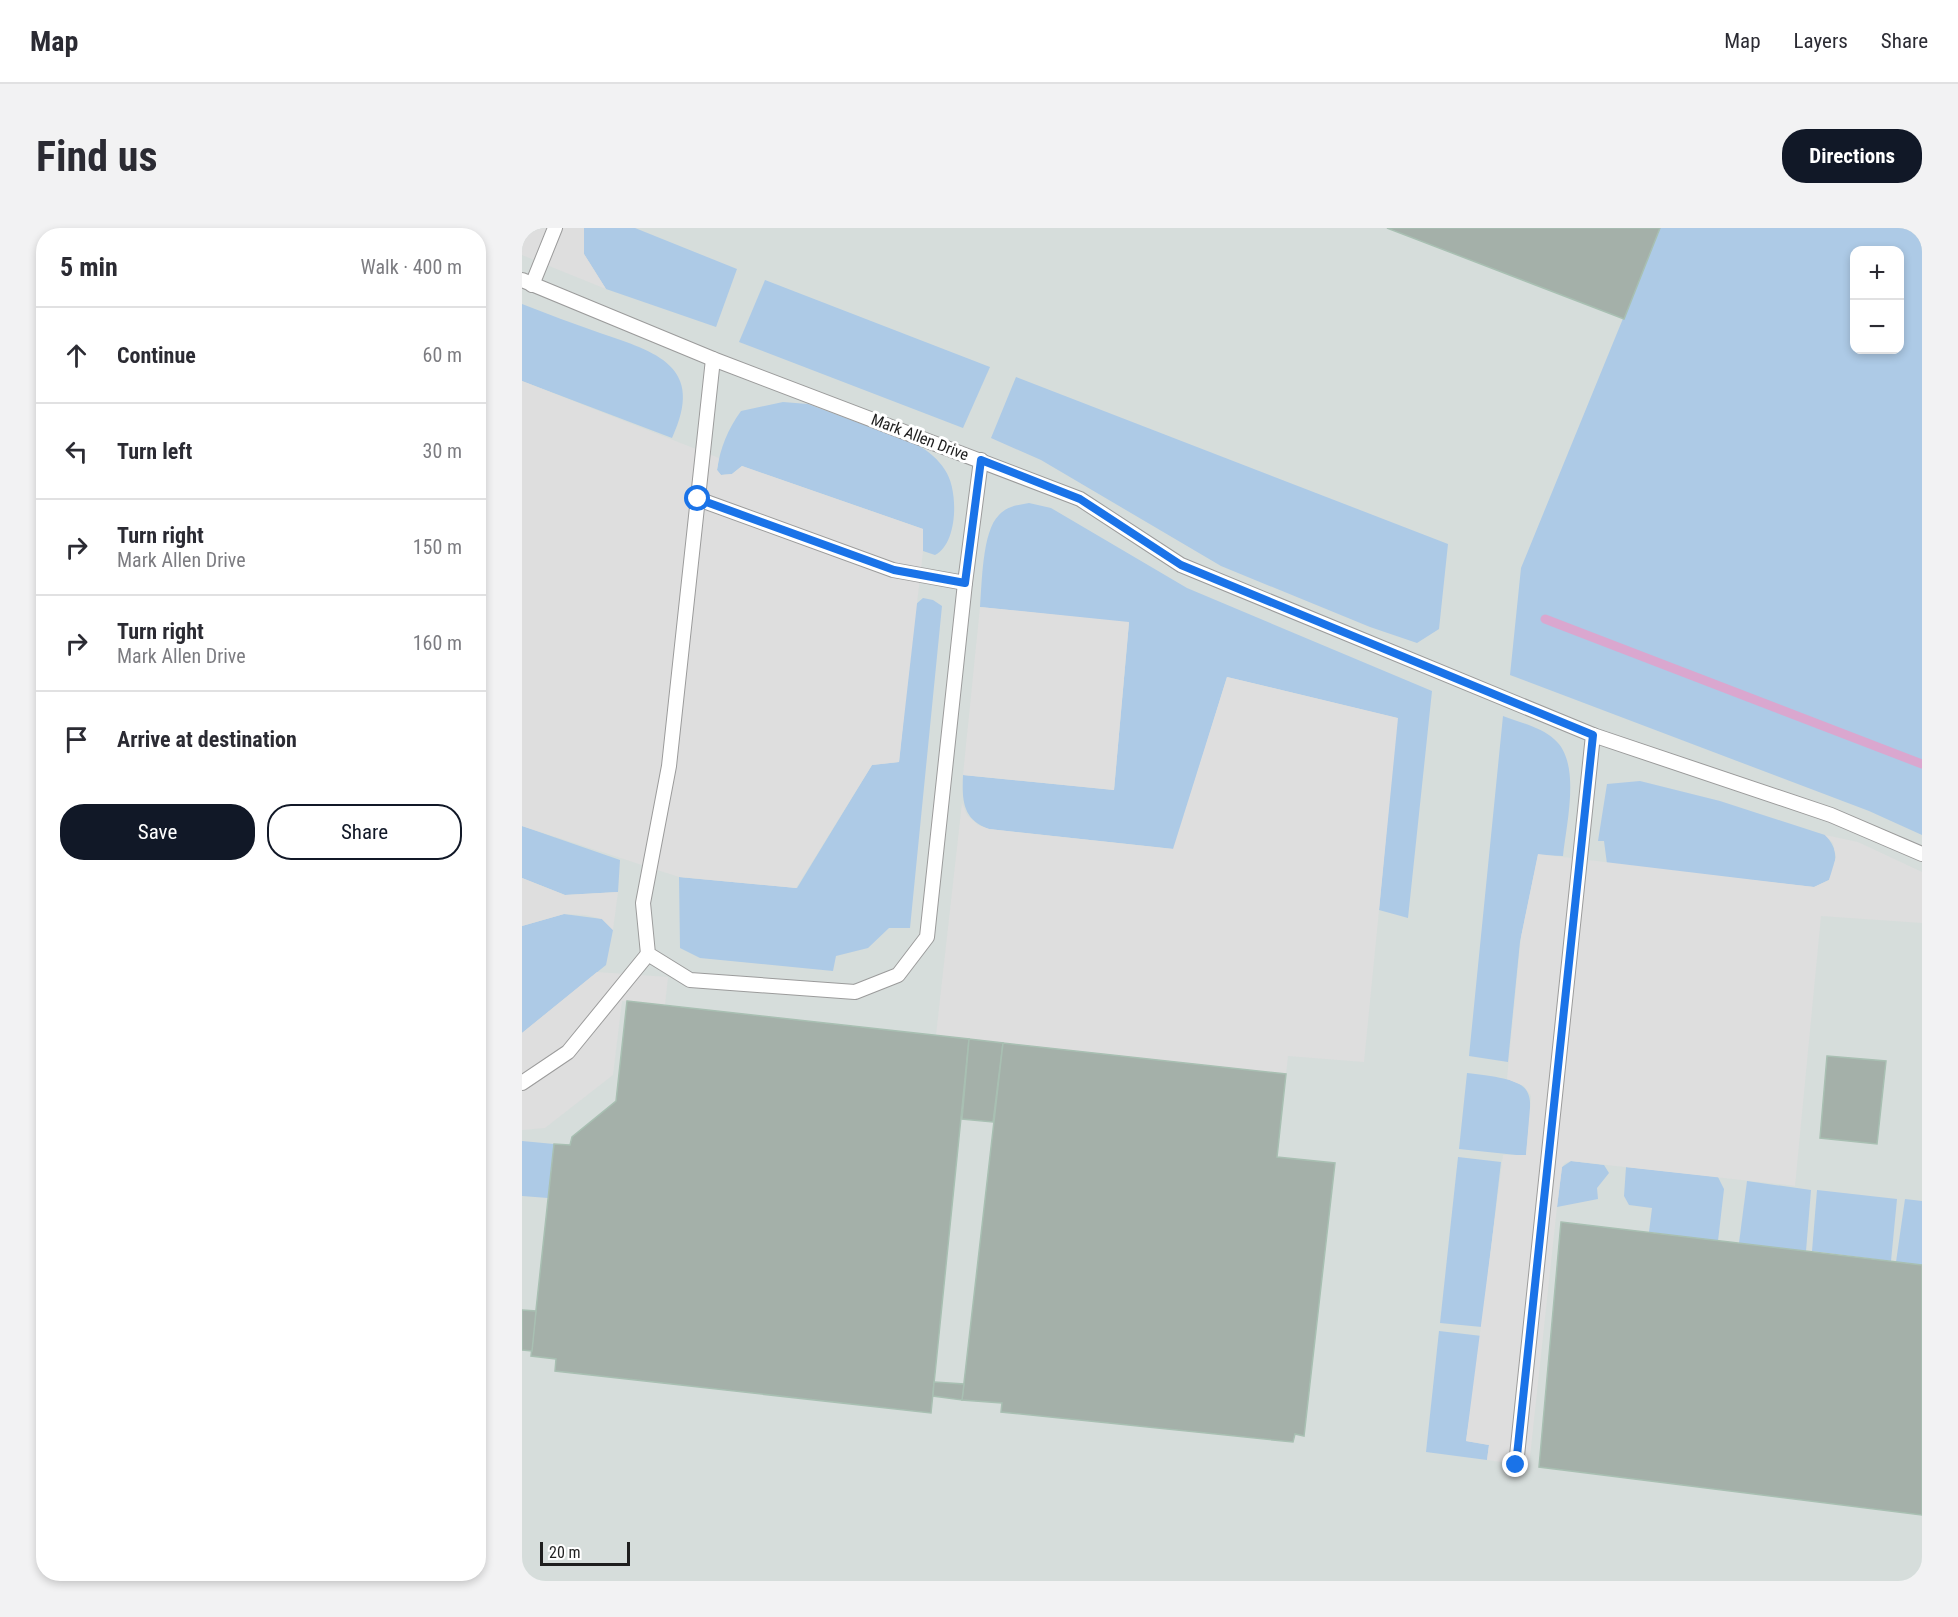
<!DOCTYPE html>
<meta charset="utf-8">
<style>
body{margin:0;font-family:"Roboto Condensed",sans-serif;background:#f2f2f3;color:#2b2b33}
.controls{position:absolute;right:18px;top:18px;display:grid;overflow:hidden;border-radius:12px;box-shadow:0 3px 9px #0003}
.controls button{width:54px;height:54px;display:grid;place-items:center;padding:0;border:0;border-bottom:2px solid #e1e1e2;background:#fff;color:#2b2b33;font:30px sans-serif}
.scale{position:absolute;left:18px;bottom:15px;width:90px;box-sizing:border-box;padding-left:6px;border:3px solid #1e1e1e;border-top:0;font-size:16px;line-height:21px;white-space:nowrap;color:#1e1e1e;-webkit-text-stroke:4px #fff;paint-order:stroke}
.stop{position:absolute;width:18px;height:18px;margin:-14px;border:4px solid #1a73e8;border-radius:50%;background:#fff}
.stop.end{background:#1a73e8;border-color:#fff;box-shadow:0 2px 6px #0008}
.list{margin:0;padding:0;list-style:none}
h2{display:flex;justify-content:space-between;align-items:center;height:78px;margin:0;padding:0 24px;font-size:26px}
h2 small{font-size:20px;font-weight:400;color:#7c7c81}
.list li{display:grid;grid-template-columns:39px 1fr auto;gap:18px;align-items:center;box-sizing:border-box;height:96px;padding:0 24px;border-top:2px solid #e1e1e2}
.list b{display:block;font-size:22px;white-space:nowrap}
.list p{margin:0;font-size:20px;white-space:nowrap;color:#7c7c81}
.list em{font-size:20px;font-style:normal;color:#7c7c81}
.actions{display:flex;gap:12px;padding:18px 24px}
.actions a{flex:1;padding:14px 0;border:2px solid #111827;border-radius:24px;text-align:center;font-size:21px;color:#111827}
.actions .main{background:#111827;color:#fff}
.icon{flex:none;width:33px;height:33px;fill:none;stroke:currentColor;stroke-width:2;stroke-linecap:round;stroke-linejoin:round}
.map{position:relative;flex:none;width:1400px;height:1353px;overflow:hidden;border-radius:24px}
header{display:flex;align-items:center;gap:36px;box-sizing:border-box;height:84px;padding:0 30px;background:#fff;border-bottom:2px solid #e1e1e2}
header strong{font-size:28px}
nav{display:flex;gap:33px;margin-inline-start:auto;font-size:21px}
.intro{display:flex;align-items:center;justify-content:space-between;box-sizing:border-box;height:144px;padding:0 36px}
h1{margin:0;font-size:42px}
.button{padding:15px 27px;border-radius:24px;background:#111827;color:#fff;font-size:21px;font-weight:700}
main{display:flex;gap:36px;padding:0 36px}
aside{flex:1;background:#fff;border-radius:24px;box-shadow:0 3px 9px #0003}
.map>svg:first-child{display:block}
.airport{fill:#d6dddb;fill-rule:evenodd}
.grass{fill:#adcae6;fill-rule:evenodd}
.parking{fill:#dedede}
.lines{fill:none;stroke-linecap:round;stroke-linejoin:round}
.stream{stroke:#daa7cf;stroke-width:9}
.building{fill:#a4b0a9;stroke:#a8bfb2;stroke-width:1.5}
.service-casing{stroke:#9b9b9b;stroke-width:16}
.service{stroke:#fff;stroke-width:14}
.route{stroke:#1a73e8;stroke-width:8}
.labels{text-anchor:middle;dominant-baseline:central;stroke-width:6;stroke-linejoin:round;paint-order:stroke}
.street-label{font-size:16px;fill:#1e1e1e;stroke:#fff}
</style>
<header>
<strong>Map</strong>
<nav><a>Map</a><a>Layers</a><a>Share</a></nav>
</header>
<div class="intro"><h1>Find us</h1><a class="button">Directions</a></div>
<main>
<aside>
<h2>5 min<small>Walk · 400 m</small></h2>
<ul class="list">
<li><svg class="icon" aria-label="ahead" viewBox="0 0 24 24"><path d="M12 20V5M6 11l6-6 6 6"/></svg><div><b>Continue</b></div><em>60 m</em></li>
<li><svg class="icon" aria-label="left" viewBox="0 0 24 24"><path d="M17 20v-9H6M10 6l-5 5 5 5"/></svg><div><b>Turn left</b></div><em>30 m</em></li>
<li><svg class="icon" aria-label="right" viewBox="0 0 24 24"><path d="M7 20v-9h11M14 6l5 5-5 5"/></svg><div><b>Turn right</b><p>Mark Allen Drive</p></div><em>150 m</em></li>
<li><svg class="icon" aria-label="right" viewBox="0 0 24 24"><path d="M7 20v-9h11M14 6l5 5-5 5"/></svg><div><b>Turn right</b><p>Mark Allen Drive</p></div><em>160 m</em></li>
<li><svg class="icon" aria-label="arrive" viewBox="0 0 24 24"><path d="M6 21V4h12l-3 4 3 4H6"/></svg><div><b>Arrive at destination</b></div></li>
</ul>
<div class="actions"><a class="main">Save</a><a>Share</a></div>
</aside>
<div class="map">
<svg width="1400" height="1353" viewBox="0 0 1400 1353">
<rect width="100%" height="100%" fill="#e5eeeb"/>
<path class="airport" d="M0 0H1400V1353H0ZM1332 22H1378V122H1332Z"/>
<g class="grass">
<polygon points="62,0 113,0 215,41 194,99 84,61 62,26"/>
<path d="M1138 0H1400V607L1347 583 988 447 999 340ZM1332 22H1378V122H1332Z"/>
<polygon points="243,52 468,139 441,200 217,114"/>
<path d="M0 76C26 86 52 96 78 105 134 124 184 138 150 210L0 153Z"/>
<polygon points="494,149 926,316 917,401 895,415 848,399 699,338 519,232 469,210"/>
<path d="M261 174 286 176 396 217C407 224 416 231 423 242 437 262 436 316 413 327L401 323V301L220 238 210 246 199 247 195 242C198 220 206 201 219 183Z"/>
<path d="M507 275 529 280 665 360 910 463 886 690 857 682 875 490 705 449 652 621 467 601C440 592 440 571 441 547L592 562 607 395 458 379C460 356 460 303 477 287 485 278 496 277 507 275Z"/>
<polygon points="401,370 411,372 420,378 388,700 367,700 346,720 314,728 311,743 178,730 158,720 157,649 275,660 350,537 377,534 393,377"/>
<path d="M981 488C997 494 1020 500 1032 511 1060 534 1044 597 1041 628L1016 627 998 714 986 834 947 828Z"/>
<path d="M1118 553 1198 573 1303 607C1317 621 1315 634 1307 652L1292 659 1085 636 1082 613H1076L1085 556Z"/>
<polygon points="0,598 98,632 96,664 43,667 0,650"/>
<polygon points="42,686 80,691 91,702 84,737 0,805 0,698"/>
<path d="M945 845C1021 854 1010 858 1004 928L937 921Z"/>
<polygon points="0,913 32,916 26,970 0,968"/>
<polygon points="936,929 979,934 960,1099 918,1095"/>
<polygon points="1049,933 1082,937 1087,945 1075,960 1076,971 1035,979 1040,939"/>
<polygon points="1104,939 1196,949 1202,961 1196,1013 1127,1004 1130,980 1107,977 1102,968"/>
<polygon points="1225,953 1289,962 1284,1023 1217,1015"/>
<polygon points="1295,962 1375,971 1369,1033 1290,1023"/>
<polygon points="1383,971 1400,973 1400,1037 1374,1034"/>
<polygon points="917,1103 960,1108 944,1213 967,1217 965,1232 904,1224"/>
</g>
<g class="parking">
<polygon points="12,0 62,0 62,26 84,61 0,27 0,7"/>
<polygon points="0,153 197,230 195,242 199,247 210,246 220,238 401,301 401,323 377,534 350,537 274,660 157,649 0,598"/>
<polygon points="458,379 607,394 592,562 441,547"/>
<polygon points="705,449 876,490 842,834 766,828 764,846 414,807 440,575 445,587 456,597 467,601 651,621"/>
<polygon points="1303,607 1336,614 1400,644 1400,695 1299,688 1273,958 1049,933 1043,935 1040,939 1035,979 1007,1238 965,1232 967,1217 944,1213 981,927 1004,927 1009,868 1002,858 985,851 999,709 1016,626 1292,659 1307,652 1314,629 1311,615"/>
<polygon points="0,650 43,667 96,664 91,702 80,691 63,687 42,686 0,698"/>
<polygon points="75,744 146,749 143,777 100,773 91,847 23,900 0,902 0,805"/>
</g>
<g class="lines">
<polyline class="stream" points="1023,391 1400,536"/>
</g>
<g class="building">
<polygon points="865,0 1138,0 1102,91"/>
<polygon points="105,773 447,811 409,1185 33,1143 34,1131 9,1128 32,916 48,917 50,909 94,873"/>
<polygon points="447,811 481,815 471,894 440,891"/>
<polygon points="481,815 764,846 755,929 813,935 782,1208 773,1206 771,1214 479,1184 480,1175 440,1172"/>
<polygon points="1305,828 1364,833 1355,916 1298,910"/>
<polygon points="1039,994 1400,1037 1400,1287 1017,1239"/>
<polygon points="0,1082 14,1083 10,1123 0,1122"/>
<polygon points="412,1154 442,1156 440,1172 411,1168"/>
</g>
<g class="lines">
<g class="service-casing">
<g id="service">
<polyline points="0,52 191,131 558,271 659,337 1071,507 994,1237"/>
<polyline points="10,57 33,0"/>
<polyline points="191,131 147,538 121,675 126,726 168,752 333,764 376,747 405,709 443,355 459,232"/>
<polyline points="176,271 371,342 443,355"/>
<polyline points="1071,507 1309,587 1400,626"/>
<polyline points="0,855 46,824 126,726"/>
</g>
</g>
<use href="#service" class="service"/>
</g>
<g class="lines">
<polyline class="route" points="176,271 372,342 443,355 459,232 558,271 659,337 1071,507 994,1237"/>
</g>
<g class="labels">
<g class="street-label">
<text transform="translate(398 209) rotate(21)">Mark Allen Drive</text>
</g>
</g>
</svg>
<div class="controls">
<button>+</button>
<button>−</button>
</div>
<div class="scale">20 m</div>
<div class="stop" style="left:176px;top:271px"></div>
<div class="stop end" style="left:994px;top:1237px"></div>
</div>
</main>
